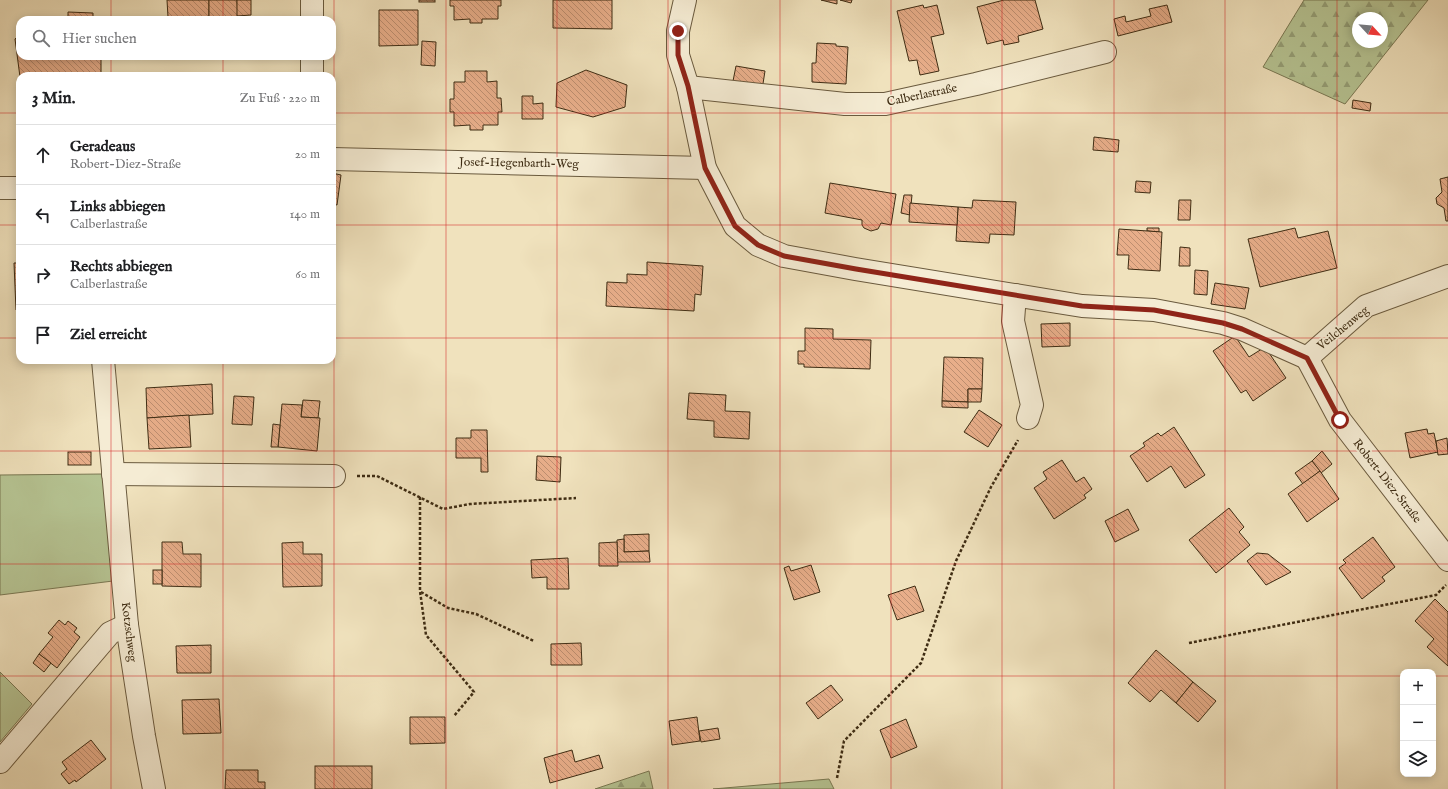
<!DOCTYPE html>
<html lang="de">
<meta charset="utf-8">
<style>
body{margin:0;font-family:"IM FELL English",serif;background:#f2f2f2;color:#202124}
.controls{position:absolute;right:12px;bottom:12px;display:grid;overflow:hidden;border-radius:8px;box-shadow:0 2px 10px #0003}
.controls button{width:36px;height:36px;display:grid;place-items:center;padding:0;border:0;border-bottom:1px solid #e0e0e0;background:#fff;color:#202124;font:20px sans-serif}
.compass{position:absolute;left:1352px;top:12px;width:36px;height:36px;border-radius:50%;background:#fff;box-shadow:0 2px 10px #0003;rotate:116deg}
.stop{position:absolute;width:12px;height:12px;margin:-9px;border:3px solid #8f2418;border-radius:50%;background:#fff}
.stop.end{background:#8f2418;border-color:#fff;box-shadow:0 1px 4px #0008}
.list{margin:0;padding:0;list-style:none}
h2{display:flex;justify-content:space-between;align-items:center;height:52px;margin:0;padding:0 16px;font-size:17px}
h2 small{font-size:13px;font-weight:400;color:#757577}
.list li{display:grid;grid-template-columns:26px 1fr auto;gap:12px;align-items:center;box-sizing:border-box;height:60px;padding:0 16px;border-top:1px solid #e0e0e0}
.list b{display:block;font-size:15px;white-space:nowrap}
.list p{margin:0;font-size:13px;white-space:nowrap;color:#757577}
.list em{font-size:13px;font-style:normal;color:#757577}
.icon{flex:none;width:22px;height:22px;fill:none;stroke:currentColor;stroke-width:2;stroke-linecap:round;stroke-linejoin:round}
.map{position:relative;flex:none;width:1448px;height:789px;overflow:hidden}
.search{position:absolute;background:#fff;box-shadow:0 2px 10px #0003;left:16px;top:16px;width:320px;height:44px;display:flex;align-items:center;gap:10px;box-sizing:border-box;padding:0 14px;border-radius:12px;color:#757577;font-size:15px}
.panel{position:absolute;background:#fff;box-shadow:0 2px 10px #0003;left:16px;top:72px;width:320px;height:292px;border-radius:12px}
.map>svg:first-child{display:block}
.green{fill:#b6c493;stroke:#7a7853}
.forest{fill:url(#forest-firs);stroke:#7a7853;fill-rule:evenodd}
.building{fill:url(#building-back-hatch);stroke:#3e2c13}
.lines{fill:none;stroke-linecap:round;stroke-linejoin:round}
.minor-casing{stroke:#6a5a3e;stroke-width:24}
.path{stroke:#3e2c13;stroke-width:2.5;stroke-dasharray:3 2;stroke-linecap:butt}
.minor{stroke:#f5ecd4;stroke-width:22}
.route{stroke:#8f2418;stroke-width:5}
.grid{fill:none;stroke:#d62828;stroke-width:1;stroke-opacity:0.55}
.labels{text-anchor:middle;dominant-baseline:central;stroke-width:3.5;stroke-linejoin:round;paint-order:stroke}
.street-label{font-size:12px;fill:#3e2c13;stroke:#f5ecd4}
</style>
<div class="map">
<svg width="1448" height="789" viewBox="0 0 1448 789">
<defs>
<pattern id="forest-firs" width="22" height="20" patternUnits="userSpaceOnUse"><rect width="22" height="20" fill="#b6c493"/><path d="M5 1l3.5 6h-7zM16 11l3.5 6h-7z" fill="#959f77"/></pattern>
<pattern id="building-back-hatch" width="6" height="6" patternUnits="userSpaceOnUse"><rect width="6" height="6" fill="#e8ae8a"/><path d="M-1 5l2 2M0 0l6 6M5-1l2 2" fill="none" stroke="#bd8e70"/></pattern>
</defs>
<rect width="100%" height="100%" fill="#f0e2bd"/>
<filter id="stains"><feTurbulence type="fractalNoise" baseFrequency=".005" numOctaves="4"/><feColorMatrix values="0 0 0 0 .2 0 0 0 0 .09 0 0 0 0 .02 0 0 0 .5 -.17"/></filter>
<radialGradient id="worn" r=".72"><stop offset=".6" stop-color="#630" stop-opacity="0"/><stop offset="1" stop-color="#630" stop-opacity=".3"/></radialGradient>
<g class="green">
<polygon points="103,474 113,581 0,595 0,475"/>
<polygon points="0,672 32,704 0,742"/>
<polygon points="829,779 834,789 713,789"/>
</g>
<g class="forest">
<path d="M1304 0H1428L1345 104 1263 67ZM1358 18H1382V42H1358Z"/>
<polygon points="649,771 653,789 595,789"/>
</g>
<g class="building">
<polygon points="167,0 209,0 209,20 180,20 180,17 168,17"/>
<polygon points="209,0 237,0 238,20 209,20"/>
<polygon points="237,0 251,0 251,15 237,16"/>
<rect x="419" y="0" width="16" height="2"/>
<polygon points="450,0 501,0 501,6 498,6 498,19 482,19 482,23 470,23 470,19 454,20 454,6 450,6"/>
<polygon points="553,0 612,0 612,29 553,28"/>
<polygon points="821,0 837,0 837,4"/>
<polygon points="840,0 852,0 851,3"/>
<polygon points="1004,0 1035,0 1043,29 1018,36 1019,42 1004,45 1003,40 987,44 977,7"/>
<polygon points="923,5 924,8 937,5 944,34 931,37 939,71 920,75 917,60 909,61 897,11"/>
<polygon points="1167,5 1172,22 1118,36 1114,19 1125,16 1126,22 1151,16 1149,9"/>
<polygon points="379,10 418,10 418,45 379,46"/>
<polygon points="68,12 93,13 93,20 68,20"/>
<polygon points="34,17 37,17 42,20 26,20"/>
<rect x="172" y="17" width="8" height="3"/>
<polygon points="16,38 17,42 20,42 20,56 101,56 101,76 20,76 20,77 15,39"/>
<polygon points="422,41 436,42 435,66 421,65"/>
<polygon points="817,43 836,44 836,46 848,47 846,84 812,82 812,63 816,63"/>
<polygon points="736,66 765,71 762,90 732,86"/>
<polygon points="586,70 627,85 625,107 593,117 556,107 557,83"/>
<polygon points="465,71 487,71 487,82 497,81 497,98 501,98 502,112 498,112 498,125 483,125 483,130 470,130 470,125 454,126 454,112 450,112 450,99 454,99 454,82 465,82"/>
<polygon points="522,96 533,96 533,104 543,103 543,119 522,119"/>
<polygon points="1353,100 1371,103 1370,111 1352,108"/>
<polygon points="1094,137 1119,140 1118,152 1093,150"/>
<polygon points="332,173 341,175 337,205 332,204"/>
<polygon points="1448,177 1448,221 1446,221 1444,208 1437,204 1436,198 1442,192 1440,179"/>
<polygon points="1136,181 1151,182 1150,193 1135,192"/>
<polygon points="830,183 896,194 891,225 881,223 878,229 871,231 864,228 862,225 862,220 825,213"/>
<polygon points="904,195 912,195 910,215 901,213"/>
<polygon points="973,200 1016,202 1014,235 990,234 989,243 956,241 958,207 972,208"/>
<polygon points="1179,200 1191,200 1190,220 1178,220"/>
<polygon points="910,203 958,207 957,225 909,222"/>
<polygon points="1147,228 1159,228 1159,232 1147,231"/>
<polygon points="1295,228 1298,238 1328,231 1337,268 1260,287 1248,239"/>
<polygon points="1119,229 1162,232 1160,271 1128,269 1129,255 1117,255"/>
<polygon points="1180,247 1190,248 1190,266 1179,266"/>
<polygon points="647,262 703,266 701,295 695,294 694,311 606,306 607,282 627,283 627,274 647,275"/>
<polygon points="14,263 20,263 20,310 16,310"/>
<polygon points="1195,270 1208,271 1207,295 1194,294"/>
<polygon points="1215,283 1249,288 1245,309 1211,304"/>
<polygon points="1070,323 1070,346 1042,347 1041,324"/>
<polygon points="805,328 833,329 833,339 871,340 870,369 804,367 804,364 798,364 798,351 805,351"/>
<polygon points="1235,336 1249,357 1265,347 1286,378 1253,401 1246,390 1241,393 1213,351"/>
<polygon points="944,357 983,358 982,389 968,389 968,402 942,401"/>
<polygon points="212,384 213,414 147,418 146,388"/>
<polygon points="968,389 982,389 981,402 968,402"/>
<polygon points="689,393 726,395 725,411 750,412 749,439 714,437 714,421 687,419"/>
<polygon points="234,396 254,397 252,425 232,424"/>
<polygon points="303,400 320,401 318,418 301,417"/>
<polygon points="942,401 968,402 968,408 942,407"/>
<polygon points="282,404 302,405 301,417 320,418 317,451 278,447"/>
<polygon points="979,410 1002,425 988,447 964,432"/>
<polygon points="189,415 191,447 149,449 147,418"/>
<polygon points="273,424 280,425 278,447 271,447"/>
<polygon points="1174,427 1205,475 1185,488 1171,466 1147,482 1130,456 1145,446 1143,443 1158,433 1161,436"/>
<polygon points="1427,429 1428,434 1434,433 1438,452 1410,458 1405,433"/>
<polygon points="471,430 487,430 488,472 481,472 481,458 456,458 456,438 471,438"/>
<polygon points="1447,438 1448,454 1438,455 1436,441"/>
<polygon points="1322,451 1332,464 1321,473 1312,461"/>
<rect x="68" y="452" width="23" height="13"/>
<polygon points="537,456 561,457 560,482 536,480"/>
<polygon points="1062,460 1076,482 1084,477 1092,489 1084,495 1086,498 1054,519 1034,488 1047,479 1043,472"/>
<polygon points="1312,461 1320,471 1303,484 1295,473"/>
<polygon points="1320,471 1339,499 1307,522 1288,494"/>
<polygon points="1229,508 1244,527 1239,532 1250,545 1216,573 1189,540"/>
<polygon points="1128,509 1139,530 1115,542 1105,521"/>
<polygon points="649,534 649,551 624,552 624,535"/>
<polygon points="1373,537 1395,567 1382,577 1385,581 1362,599 1339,568 1346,563 1343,560"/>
<polygon points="624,539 624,552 649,551 650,562 617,562 617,540"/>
<polygon points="162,542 182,542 183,554 201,554 201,587 162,586"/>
<polygon points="303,542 303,554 322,554 322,586 283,587 282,543"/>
<polygon points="617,542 618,566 599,566 599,543"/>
<polygon points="1257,553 1268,554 1291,572 1266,585 1247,561"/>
<polygon points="568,558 569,589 547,589 547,577 532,578 531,560"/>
<polygon points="811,565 820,592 794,600 784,568 789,566 791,571"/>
<rect x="153" y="570" width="9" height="14"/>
<polygon points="915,586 924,611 897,620 888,595"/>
<polygon points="1435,599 1448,612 1448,666 1427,647 1434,639 1415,621"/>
<polygon points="59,620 65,625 68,621 77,628 74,632 80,637 57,668 39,654 53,637 48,633"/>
<polygon points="581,643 582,665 551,665 551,644"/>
<polygon points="211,645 211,673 177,673 176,646"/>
<polygon points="1156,650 1193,682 1176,703 1161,690 1150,702 1128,683"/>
<polygon points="39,654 51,663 44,672 33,663"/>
<polygon points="1193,682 1216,701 1198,722 1176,703"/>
<polygon points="831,685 843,700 818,719 806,703"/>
<polygon points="219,699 221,733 183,734 182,700"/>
<polygon points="410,717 445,717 445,743 410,744"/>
<polygon points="697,717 700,741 672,745 669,721"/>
<polygon points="906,719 917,747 891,758 880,730"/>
<polygon points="718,728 720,739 701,742 699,731"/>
<polygon points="91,740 106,759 76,782 75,780 69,784 61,774 67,769 62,762"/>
<polygon points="572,750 575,762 599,755 603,768 550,783 544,758"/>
<rect x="315" y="766" width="57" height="23"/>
<polygon points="226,770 258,770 258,782 265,782 265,789 225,789"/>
</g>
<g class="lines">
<g class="minor-casing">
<g id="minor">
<polyline points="685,0 678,31 678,55 688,87 705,168 735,226 758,245 784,256 855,269 1082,306 1154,310 1223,323 1242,329 1307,358"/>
<polyline points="312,20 312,0"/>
<polyline points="312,76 312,56"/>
<polyline points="688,87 845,104 885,104 976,84 1105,52"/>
<polyline points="332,159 705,168"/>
<polyline points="0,188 20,188"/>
<polyline points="1015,295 1013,321 1032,405 1028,418"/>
<polyline points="1307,358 1340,420 1448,560"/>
<polyline points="1307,358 1366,306 1448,276"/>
<polyline points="103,360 127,625 144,736 154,789"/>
<polyline points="113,474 334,476"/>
<polyline points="0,762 110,633 127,625"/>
</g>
</g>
<g class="path">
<polyline points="357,476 377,476 443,509 470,504 576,498"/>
<polyline points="420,497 420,591 426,635 474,692 454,716"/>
<polyline points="421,592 448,608 476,614 534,641"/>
<polyline points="1189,643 1436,595 1446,585"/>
<polyline points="837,778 844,741 921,663 956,561 991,487 1018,440"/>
</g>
<use href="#minor" class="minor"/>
</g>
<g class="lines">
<polyline class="route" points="678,31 678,55 688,86 705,168 735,226 758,245 784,256 856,269 1082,306 1154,310 1223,323 1242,329 1307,358 1340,420"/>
</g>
<path class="grid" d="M111 0V20M223 0V20M334 0V789M446 0V789M557 0V789M668 0V789M780 0V789M891 0V789M1002 0V789M1114 0V789M1225 0V789M1337 0V789M111 56V76M223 56V76M0 113H20M332 113H1448M0 225H20M332 225H1448M0 338H20M332 338H1448M111 360V789M223 360V789M0 451H1448M0 564H1448M0 676H1403M1433 676H1448"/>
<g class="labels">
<g class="street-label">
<text transform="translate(922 95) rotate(-12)">Calberlastraße</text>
<text transform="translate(519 163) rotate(1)">Josef-Hegenbarth-Weg</text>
<text transform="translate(1343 328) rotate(-39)">Veilchenweg</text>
<text transform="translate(1387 481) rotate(52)">Robert-Diez-Straße</text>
<text transform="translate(129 632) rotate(83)">Kotzschweg</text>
</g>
</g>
<rect width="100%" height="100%" filter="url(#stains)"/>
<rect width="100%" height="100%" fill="url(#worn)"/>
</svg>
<div class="controls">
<button>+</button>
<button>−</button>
<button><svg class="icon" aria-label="layers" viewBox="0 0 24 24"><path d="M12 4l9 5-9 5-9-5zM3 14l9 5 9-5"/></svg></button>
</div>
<svg class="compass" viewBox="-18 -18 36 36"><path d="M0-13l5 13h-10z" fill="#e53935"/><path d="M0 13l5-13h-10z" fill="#757577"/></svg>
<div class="stop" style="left:1340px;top:420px"></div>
<div class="stop end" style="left:678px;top:31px"></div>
<div class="search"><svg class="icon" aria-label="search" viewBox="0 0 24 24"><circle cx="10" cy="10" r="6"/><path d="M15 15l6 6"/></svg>Hier suchen</div>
<section class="panel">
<h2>3 Min.<small>Zu Fuß · 220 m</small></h2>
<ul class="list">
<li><svg class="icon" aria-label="ahead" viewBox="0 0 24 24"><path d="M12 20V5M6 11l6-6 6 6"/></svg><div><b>Geradeaus</b><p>Robert-Diez-Straße</p></div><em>20 m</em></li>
<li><svg class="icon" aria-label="left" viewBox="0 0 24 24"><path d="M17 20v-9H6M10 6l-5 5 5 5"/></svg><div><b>Links abbiegen</b><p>Calberlastraße</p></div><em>140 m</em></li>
<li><svg class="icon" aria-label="right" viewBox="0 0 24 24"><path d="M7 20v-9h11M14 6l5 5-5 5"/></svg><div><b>Rechts abbiegen</b><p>Calberlastraße</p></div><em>60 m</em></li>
<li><svg class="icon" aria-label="arrive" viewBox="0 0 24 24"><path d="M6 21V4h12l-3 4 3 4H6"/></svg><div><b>Ziel erreicht</b></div></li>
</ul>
</section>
</div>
